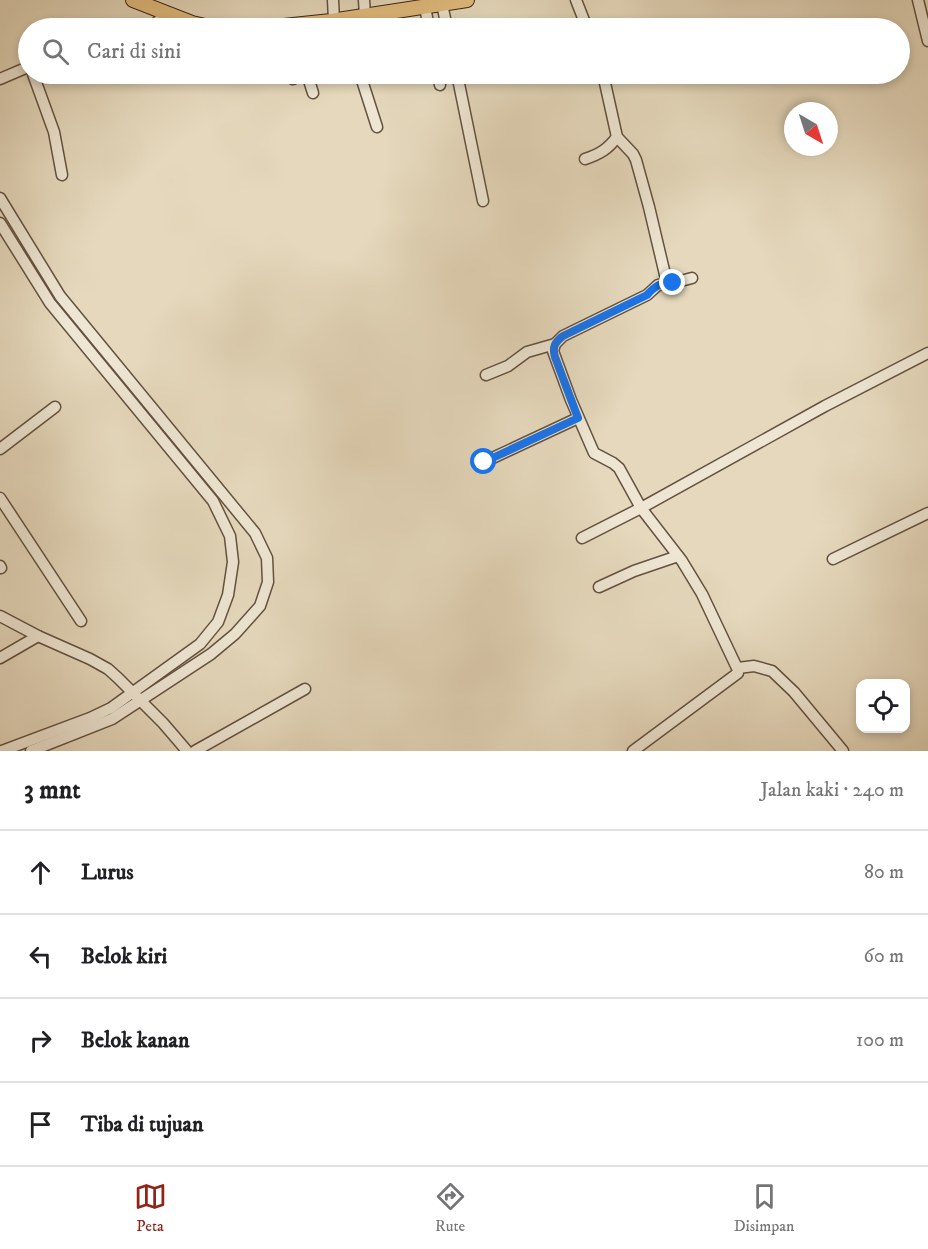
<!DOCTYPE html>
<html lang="id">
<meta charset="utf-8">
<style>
body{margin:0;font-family:"IM FELL DW Pica",serif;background:#f6f6f6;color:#202124}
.controls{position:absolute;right:18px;bottom:18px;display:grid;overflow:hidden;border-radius:12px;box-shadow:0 3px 9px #0003}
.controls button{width:54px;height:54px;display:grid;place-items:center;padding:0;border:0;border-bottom:2px solid #e0e0e0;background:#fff;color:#202124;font:30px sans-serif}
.compass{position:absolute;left:784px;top:102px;width:54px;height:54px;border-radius:50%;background:#fff;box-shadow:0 3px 9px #0003;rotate:141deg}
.stop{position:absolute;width:18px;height:18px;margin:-14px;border:4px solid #1a73e8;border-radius:50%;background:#fff}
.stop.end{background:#1a73e8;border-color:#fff;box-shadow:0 2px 6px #0008}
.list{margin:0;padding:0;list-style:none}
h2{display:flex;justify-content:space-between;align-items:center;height:78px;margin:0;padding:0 24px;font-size:26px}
h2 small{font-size:20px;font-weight:400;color:#757577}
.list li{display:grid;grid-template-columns:39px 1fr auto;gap:18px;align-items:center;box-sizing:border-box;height:84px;padding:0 24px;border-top:2px solid #e0e0e0}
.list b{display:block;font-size:22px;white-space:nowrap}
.list em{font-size:20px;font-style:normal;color:#757577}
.icon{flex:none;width:33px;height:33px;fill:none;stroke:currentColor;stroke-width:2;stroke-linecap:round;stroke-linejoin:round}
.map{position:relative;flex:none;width:928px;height:751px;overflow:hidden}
.search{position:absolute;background:#fff;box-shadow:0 3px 9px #0003;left:18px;right:18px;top:18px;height:66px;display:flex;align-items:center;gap:15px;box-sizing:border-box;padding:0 21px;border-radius:33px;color:#757577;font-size:22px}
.sheet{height:414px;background:#fff}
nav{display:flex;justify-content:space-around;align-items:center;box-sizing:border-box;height:84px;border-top:2px solid #e0e0e0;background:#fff;font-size:16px;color:#757577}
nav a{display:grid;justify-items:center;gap:3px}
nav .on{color:#8f2418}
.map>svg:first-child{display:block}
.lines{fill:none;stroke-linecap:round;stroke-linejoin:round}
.minor-casing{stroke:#645140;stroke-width:13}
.major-casing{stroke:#392416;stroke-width:16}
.minor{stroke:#eee6d3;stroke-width:10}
.major{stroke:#e2bc7e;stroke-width:14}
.route{stroke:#1a73e8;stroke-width:8}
</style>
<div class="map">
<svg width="928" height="751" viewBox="0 0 928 751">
<rect width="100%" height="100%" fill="#e5d8bc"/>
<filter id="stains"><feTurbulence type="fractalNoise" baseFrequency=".00333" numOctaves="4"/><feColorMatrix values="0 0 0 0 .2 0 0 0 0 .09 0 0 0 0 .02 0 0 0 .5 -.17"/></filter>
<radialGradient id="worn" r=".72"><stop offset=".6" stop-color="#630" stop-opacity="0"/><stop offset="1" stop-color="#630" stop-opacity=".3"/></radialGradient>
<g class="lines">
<g class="minor-casing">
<g id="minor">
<polyline points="333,0 334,20"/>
<polyline points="364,0 365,15"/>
<polyline points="576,0 587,28"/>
<polyline points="918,0 928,41"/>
<polyline points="442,4 447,28"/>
<polyline points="425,7 429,28"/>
<polyline points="365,16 367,28"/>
<path d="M145 28C155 26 159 21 165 13"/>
<polyline points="33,74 54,132 62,175"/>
<polyline points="291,74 293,79"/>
<polyline points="307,74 313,93"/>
<polyline points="360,74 377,127"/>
<polyline points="438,74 440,85"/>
<polyline points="457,74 483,201"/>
<polyline points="603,74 617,137 633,154 636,160 649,207 667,283 658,285 647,295 563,336 555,344 553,351 571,400 594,453 613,463 619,468 641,508 682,561 702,594 738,670 738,673 633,751"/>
<polyline points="0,79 28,67"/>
<path d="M585 159C600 154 608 149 617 137"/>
<polyline points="0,198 60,296 255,533 267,558 268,582 260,606 235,634 211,654 112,719 31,751"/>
<polyline points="0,223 50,303 213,501 230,536 233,562 228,595 218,622 200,644 111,708 90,718 2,751"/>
<polyline points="667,283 673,283 692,278"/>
<polyline points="486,375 508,366 527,352 555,344"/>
<polyline points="0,449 55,407"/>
<polyline points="484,462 578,418"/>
<polyline points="0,498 81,621"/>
<polyline points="582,538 641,508 825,406 928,353"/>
<polyline points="833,559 928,513"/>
<polyline points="0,566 1,568"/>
<polyline points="599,587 634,571 678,556"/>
<polyline points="0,616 38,636 90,659 108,669 118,678 163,723 187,751"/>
<polyline points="0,658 38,636"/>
<polyline points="738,668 754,666 772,671 794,692 843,751"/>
<polyline points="195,751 305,689"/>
</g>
</g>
<g class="major-casing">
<g id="major">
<polyline points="133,0 192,23 214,28"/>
<polyline points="265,28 331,21 467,0"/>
</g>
</g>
<use href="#minor" class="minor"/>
<use href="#major" class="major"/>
</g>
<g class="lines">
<path class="route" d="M484 462 578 418 555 357C552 347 555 342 563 336L647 295C655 286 661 282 673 283"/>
</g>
<rect width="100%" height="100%" filter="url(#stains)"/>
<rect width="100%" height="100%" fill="url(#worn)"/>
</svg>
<div class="controls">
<button><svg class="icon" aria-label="locate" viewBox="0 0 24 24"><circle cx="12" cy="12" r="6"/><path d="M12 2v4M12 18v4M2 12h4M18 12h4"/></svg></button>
</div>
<svg class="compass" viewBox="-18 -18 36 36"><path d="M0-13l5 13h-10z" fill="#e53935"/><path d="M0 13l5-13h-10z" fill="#757577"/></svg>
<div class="stop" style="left:484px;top:462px"></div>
<div class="stop end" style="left:673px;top:283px"></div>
<div class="search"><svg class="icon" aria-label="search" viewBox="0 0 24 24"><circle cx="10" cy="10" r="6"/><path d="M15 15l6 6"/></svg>Cari di sini</div>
</div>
<section class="sheet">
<h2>3 mnt<small>Jalan kaki · 240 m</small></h2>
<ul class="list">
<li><svg class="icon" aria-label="ahead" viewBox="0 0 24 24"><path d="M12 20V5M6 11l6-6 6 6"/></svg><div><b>Lurus</b></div><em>80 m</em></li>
<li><svg class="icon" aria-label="left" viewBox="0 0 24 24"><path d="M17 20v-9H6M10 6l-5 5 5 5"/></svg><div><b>Belok kiri</b></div><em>60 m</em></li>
<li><svg class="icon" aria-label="right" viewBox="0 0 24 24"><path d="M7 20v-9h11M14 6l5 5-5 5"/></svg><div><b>Belok kanan</b></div><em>100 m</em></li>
<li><svg class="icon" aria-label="arrive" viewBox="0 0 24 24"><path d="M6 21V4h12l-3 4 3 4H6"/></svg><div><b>Tiba di tujuan</b></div></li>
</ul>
</section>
<nav>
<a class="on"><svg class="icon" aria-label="map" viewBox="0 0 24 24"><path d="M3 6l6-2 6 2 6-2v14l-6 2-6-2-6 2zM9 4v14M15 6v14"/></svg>Peta</a>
<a><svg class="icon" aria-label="directions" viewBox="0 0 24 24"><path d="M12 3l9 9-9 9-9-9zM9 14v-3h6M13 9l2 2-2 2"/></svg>Rute</a>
<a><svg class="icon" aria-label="saved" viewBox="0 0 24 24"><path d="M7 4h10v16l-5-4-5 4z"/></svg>Disimpan</a>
</nav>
